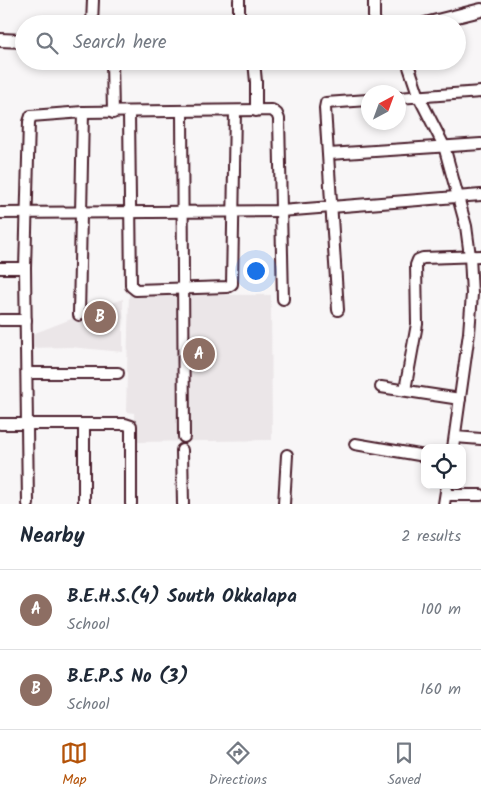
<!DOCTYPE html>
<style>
body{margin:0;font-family:Kalam,sans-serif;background:#f6f6f7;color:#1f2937}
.controls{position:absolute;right:15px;bottom:15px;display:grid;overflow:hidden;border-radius:10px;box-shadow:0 2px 8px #0003}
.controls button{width:45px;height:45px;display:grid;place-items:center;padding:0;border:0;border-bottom:1px solid #e0e1e3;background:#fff;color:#1f2937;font:25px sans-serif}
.compass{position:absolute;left:361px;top:85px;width:45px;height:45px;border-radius:50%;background:#fff;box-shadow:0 2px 8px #0003;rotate:41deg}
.you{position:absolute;left:255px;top:270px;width:18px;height:18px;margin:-12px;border:4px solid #fff;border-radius:50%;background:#1a73e8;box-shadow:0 0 0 8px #1a73e833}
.badge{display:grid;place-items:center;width:32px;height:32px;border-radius:50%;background:#b45309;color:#fff;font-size:16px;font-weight:700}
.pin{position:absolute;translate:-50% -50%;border:2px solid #fff;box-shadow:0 1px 5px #0006}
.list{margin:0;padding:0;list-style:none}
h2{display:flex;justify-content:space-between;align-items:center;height:65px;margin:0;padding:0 20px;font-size:21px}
h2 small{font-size:16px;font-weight:400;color:#747a83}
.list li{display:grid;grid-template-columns:32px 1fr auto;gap:15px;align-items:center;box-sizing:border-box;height:80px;padding:0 20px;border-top:1px solid #e0e1e3}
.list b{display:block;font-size:19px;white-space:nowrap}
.list p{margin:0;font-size:16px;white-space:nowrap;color:#747a83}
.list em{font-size:16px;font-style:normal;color:#747a83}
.icon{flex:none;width:28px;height:28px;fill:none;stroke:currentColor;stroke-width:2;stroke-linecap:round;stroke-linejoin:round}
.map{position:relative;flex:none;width:481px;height:504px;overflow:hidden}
.search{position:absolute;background:#fff;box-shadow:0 2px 8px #0003;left:15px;right:15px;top:15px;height:55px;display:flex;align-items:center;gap:12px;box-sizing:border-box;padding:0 18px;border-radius:28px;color:#747a83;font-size:19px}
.sheet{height:225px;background:#fff}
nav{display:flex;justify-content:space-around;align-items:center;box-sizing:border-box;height:70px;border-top:1px solid #e0e1e3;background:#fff;font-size:14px;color:#747a83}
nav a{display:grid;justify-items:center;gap:2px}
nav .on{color:#b45309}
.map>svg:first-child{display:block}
.built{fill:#ebe6e8}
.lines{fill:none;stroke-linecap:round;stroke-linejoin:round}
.minor-casing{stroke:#4a1f2b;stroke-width:14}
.major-casing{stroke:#4a1f2b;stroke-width:16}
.minor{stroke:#fff;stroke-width:10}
.major{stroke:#fff;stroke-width:12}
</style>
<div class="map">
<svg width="481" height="504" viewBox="0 0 481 504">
<rect width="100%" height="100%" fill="#f8f6f7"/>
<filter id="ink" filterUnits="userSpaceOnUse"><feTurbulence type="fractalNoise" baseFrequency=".02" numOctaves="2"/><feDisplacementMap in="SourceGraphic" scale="10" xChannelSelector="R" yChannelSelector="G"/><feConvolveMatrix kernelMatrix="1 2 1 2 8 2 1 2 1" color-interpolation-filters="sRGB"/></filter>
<g filter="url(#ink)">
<g class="built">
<polygon points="129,294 271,295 272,440 135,442 134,413 126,412"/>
<polygon points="123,299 123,352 70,347 29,348 30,335"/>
</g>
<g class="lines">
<g class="minor-casing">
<g id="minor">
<polyline points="239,0 239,24"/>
<polyline points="374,0 374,24"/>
<polyline points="92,24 93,0"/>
<polyline points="112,61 113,113"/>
<polyline points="254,61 256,82 256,111"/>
<polyline points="407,61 419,97 444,146 466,226 470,256 472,294 469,333 453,448"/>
<polyline points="398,98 481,92"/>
<polyline points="182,112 184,437"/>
<polyline points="129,113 131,286 136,290 227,287 232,284 235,111"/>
<polyline points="329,154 481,144"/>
<polyline points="0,213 281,211 481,195"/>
<polyline points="0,268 25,268"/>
<polyline points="338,310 325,108 326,103 368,100"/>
<polyline points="79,315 83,112"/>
<polyline points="0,320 26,320"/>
<polyline points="27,373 118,373"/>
<polyline points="381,387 460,399"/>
<polyline points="405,390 417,324 416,265 418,260 423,258 481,256"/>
<polyline points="0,424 125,424 131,426 131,504"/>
<polyline points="455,437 481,439"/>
<polyline points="355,444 425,456"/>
<polyline points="182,450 183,504"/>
<polyline points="446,495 481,495"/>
<polyline points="28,504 25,268 29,122 31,116 83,112 272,110 277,114 279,119 283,299"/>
<polyline points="84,504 84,424"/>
<polyline points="284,504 287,455"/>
<polyline points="444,504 447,485"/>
</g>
</g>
<g class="major-casing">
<g id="major">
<polyline points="425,24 481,10"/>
<polyline points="0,40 24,41"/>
</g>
</g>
<use href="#minor" class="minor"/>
<use href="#major" class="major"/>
</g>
</g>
</svg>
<div class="controls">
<button><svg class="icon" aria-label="locate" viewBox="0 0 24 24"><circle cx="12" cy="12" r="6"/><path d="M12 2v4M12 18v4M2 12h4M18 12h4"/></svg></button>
</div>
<svg class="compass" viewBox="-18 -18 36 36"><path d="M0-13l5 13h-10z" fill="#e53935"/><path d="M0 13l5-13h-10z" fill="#747a83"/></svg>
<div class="you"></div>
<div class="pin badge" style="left:199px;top:354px;background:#8d6e63">A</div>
<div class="pin badge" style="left:100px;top:317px;background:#8d6e63">B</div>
<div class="search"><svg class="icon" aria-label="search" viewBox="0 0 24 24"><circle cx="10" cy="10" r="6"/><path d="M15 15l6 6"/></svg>Search here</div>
</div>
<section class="sheet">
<h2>Nearby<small>2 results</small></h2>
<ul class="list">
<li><span class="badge" style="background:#8d6e63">A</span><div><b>B.E.H.S.(4) South Okkalapa</b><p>School</p></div><em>100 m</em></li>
<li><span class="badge" style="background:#8d6e63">B</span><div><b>B.E.P.S No (3)</b><p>School</p></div><em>160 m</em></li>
</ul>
</section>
<nav>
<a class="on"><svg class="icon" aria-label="map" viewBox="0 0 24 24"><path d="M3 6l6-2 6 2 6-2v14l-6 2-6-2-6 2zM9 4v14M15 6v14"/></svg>Map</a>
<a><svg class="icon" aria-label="directions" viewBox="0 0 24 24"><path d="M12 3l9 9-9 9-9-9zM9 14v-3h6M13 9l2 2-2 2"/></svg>Directions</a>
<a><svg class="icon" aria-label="saved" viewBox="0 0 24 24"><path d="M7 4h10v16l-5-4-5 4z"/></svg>Saved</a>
</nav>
